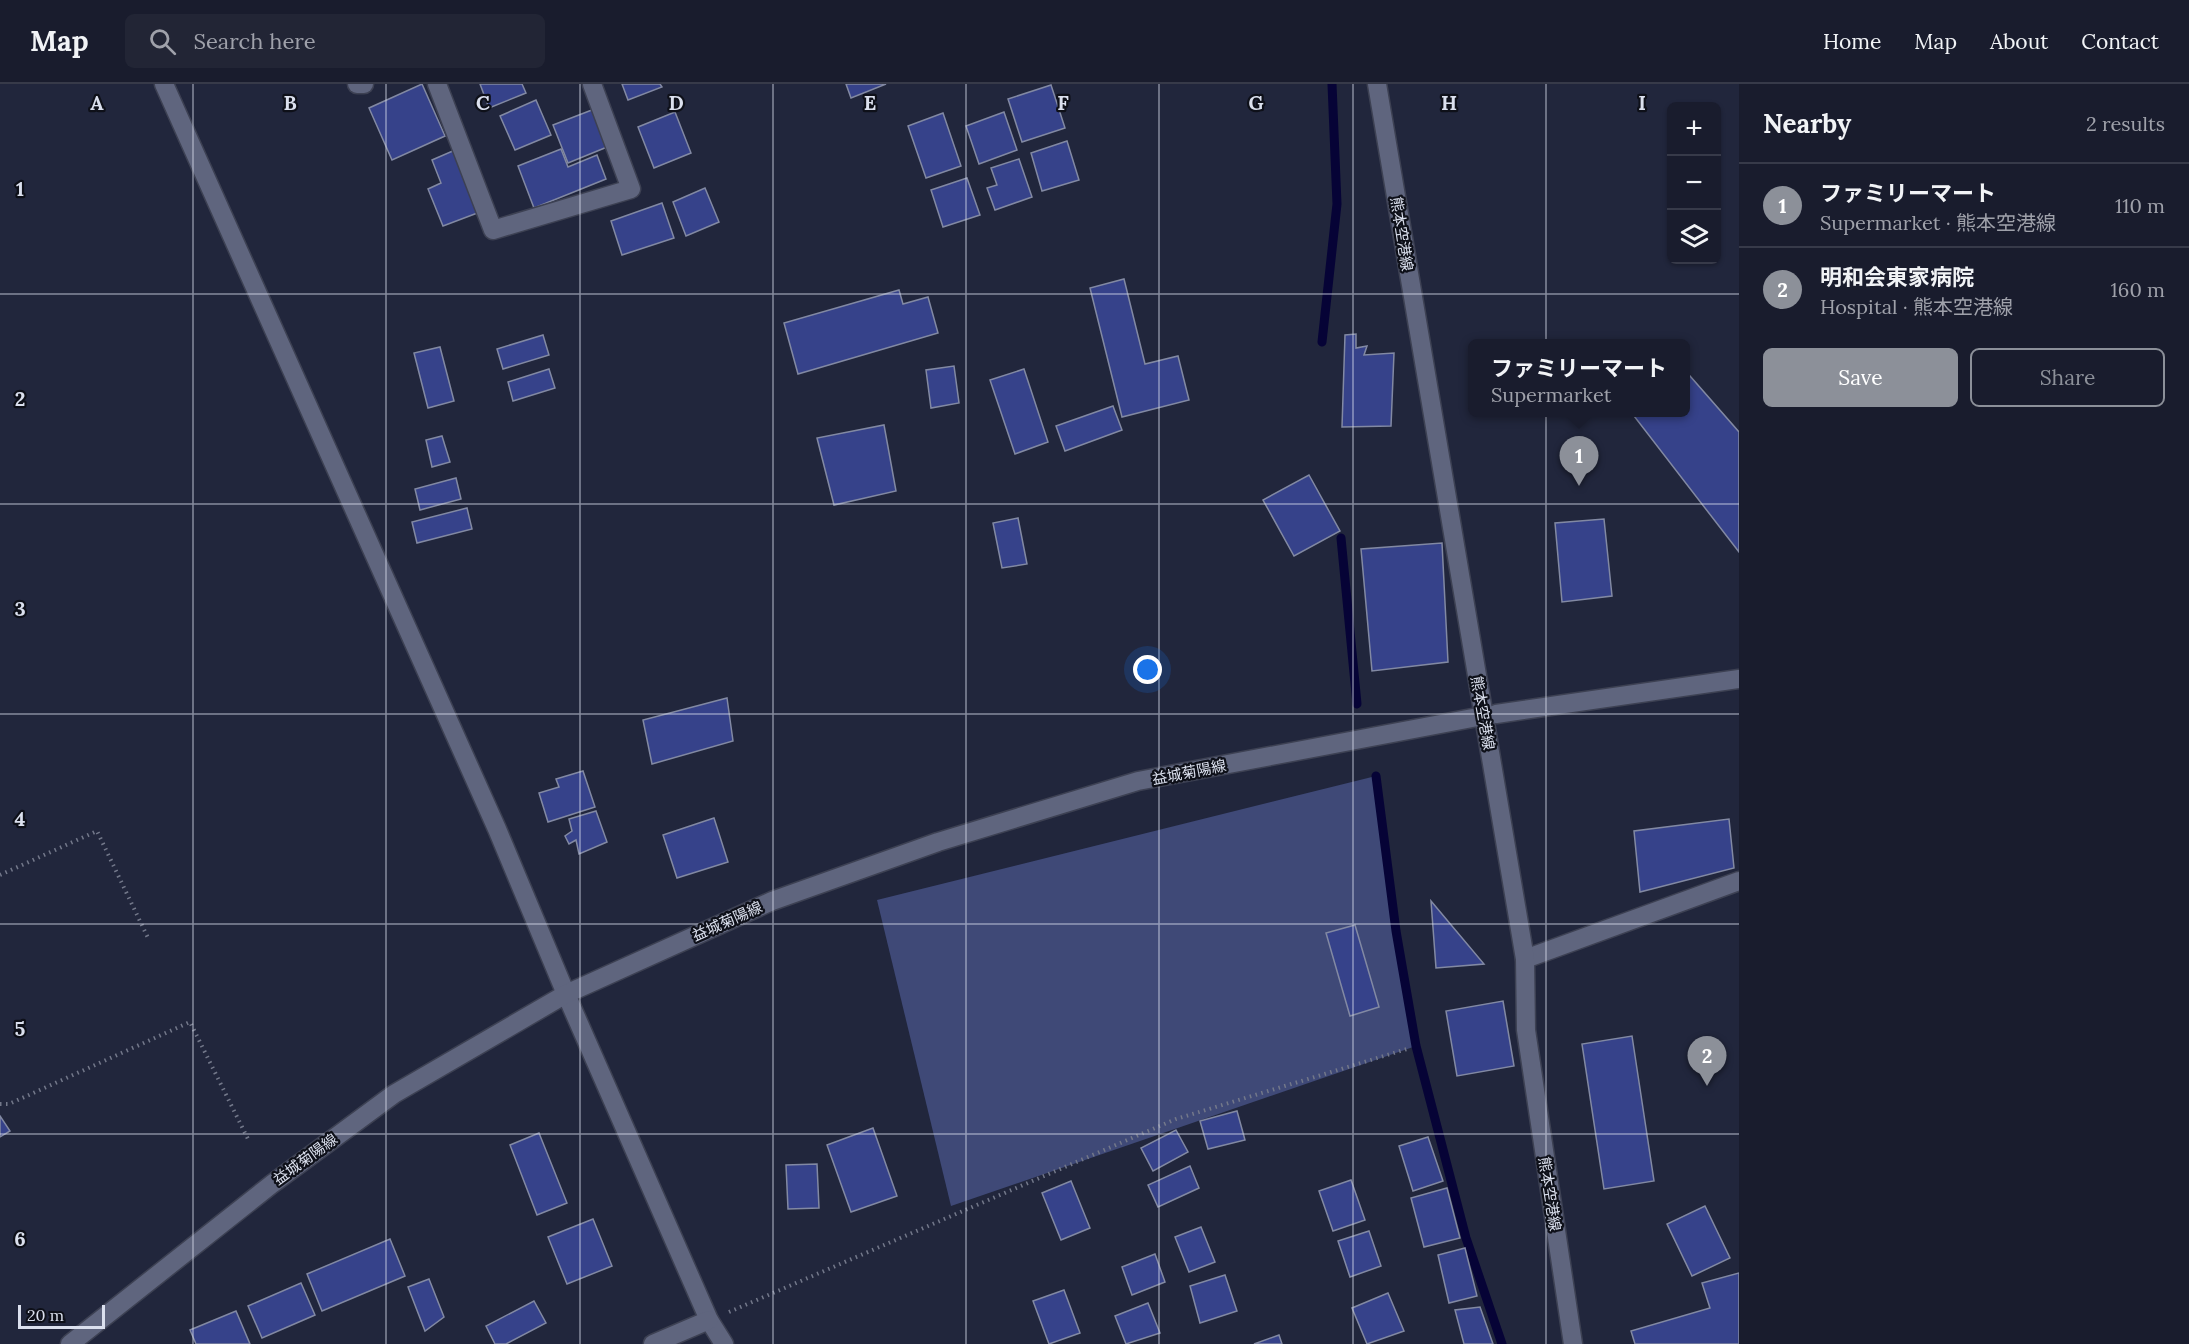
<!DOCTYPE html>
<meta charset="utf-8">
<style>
body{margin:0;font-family:Lora,"Noto Sans JP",serif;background:#222535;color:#f1f3f6}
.controls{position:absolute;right:18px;top:18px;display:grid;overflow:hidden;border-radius:9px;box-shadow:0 2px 4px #0004}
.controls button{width:54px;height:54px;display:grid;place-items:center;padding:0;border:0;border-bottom:2px solid #373a49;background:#191c2d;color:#f1f3f6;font:30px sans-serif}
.scale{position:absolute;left:18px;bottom:15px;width:87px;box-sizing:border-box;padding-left:6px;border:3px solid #dbe0ee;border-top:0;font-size:16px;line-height:21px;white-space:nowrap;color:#dbe0ee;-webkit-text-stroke:4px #0e1019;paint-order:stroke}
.you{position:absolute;left:1148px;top:586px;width:21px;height:21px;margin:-15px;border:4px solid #fff;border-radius:50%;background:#1a73e8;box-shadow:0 0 0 9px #1a73e833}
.badge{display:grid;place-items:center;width:39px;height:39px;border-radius:50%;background:#8c9099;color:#fff;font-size:20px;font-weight:700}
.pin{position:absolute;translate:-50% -50px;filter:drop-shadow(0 2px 3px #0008)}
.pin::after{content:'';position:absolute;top:32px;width:21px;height:18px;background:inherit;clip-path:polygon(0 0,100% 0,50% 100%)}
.popup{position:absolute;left:1468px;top:255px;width:222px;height:78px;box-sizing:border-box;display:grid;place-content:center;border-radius:9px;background:#191c2d;filter:drop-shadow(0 2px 4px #0005);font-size:20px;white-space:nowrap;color:#9fa1aa}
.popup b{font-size:22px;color:#f1f3f6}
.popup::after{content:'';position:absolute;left:50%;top:100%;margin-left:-12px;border:12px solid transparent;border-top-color:#191c2d}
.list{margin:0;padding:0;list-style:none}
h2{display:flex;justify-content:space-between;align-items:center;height:78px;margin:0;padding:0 24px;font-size:26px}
h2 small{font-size:20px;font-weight:400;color:#9fa1aa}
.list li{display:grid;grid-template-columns:39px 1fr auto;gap:18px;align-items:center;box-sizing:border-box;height:84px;padding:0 24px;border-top:2px solid #373a49}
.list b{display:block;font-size:22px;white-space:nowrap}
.list p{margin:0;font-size:20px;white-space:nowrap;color:#9fa1aa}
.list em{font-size:20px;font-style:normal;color:#9fa1aa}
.actions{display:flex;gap:12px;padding:18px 24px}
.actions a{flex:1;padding:14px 0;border:2px solid #8c9099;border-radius:9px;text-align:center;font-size:21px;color:#8c9099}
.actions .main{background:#8c9099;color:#fff}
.icon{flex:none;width:33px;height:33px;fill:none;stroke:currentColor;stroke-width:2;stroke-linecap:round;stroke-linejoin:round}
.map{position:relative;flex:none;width:1739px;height:1260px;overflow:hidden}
header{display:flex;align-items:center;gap:36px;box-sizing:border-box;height:84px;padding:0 30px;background:#191c2d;border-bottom:2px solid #373a49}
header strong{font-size:28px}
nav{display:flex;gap:33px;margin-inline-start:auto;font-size:21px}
.search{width:420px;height:54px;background:#222535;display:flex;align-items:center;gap:15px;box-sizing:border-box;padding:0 21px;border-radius:9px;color:#9fa1aa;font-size:22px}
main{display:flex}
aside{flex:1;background:#191c2d}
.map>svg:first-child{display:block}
.green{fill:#3f4977}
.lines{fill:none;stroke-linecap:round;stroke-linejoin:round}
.stream{stroke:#060336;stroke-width:9}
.building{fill:#36428a;stroke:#8289a3;stroke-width:1.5}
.street-casing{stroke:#3d4153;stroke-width:21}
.secondary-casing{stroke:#3d4153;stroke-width:21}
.path{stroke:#73788a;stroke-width:4;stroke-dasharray:1.5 4.5;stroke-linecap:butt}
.street{stroke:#5f657e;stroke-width:18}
.secondary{stroke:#5f657e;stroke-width:18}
.grid{fill:none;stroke:#dbe0ee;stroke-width:1.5;stroke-opacity:0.55}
.labels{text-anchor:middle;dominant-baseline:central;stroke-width:4.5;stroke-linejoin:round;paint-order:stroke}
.street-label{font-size:15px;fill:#dbe0ee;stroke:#0e1019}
.grid-label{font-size:20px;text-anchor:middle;font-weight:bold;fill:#dbe0ee;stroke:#0e1019;stroke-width:4.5;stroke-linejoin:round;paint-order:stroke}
</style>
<header>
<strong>Map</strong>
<div class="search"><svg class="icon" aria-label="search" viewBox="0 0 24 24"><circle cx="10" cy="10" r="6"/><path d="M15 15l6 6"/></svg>Search here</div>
<nav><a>Home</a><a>Map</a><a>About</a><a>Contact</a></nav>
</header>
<main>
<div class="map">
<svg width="1739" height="1260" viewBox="0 0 1739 1260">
<rect width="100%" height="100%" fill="#21263c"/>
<polygon class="green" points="1376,692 1416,962 951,1122 877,816"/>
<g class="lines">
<g class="stream">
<polyline points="1322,258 1337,120 1332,0"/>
<polyline points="1341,454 1357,620"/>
<polyline points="1376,692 1396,847 1416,962 1466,1154 1502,1260"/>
</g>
</g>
<g class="building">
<polygon points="422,0 445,52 392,76 369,24"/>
<polygon points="480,0 522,0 526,9 489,24"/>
<polygon points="622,0 660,0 662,3 628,16"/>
<polygon points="846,0 886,0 851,14"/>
<polygon points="1051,1 1065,44 1022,58 1008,15"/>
<polygon points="536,16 551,51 515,66 500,32"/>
<polygon points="597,24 612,61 568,79 553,41"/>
<polygon points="675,28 691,69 654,84 638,43"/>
<polygon points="1004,28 1017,66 979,80 966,42"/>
<polygon points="943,29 961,82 926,94 908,42"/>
<polygon points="1067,57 1079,96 1042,107 1031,69"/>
<polygon points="561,65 568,83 597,71 606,95 534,124 518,82"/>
<polygon points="455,66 480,128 443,142 428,105 441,99 432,76"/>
<polygon points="1019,75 1032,113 995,126 987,104 997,101 991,84"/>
<polygon points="967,94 980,131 943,143 931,106"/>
<polygon points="705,104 719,138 686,152 673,118"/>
<polygon points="662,119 674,154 622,171 611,137"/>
<polygon points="1124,195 1145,280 1178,272 1189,316 1122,333 1090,204"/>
<polygon points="899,206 903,220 928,213 938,249 798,290 784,239"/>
<polygon points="1356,250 1356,264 1367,262 1364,271 1394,269 1391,342 1342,343 1345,251"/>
<polygon points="543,251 549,271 503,285 497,265"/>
<polygon points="440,263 454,317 428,324 414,269"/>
<polygon points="954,282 959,319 931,324 926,286"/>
<polygon points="549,285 555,304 513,317 508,298"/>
<polygon points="1024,285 1048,358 1015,370 990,296"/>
<polygon points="1690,292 1739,348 1739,468 1634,332 1640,328 1686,328 1686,295"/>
<polygon points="1113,322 1122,346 1065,367 1056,342"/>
<polygon points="884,341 896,407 834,421 817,354"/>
<polygon points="442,352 450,378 432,383 426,356"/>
<polygon points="1309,391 1340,447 1294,472 1263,416"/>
<polygon points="456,394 461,415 420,426 415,405"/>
<polygon points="467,424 472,445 417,459 412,438"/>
<polygon points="1018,434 1027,480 1002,484 993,439"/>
<polygon points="1604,435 1612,512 1562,518 1555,439"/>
<polygon points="1442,459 1448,578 1372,587 1361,465"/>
<polygon points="727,614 733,657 652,680 643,636"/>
<polygon points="583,687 595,723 548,738 539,709 559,703 556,695"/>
<polygon points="596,727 607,758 579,770 576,756 569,760 565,752 572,747 569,735"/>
<polygon points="714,734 728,778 677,794 663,751"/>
<polygon points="1729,735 1734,784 1640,808 1634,747"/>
<polygon points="1431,817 1484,880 1436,884"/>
<polygon points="1355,841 1379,923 1350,932 1326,849"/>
<polygon points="1503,917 1514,982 1457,992 1446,927"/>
<polygon points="1632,952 1654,1097 1604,1105 1582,960"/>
<polygon points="1237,1027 1245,1056 1208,1065 1200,1037"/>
<polygon points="0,1032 10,1047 0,1053"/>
<polygon points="873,1044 897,1112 851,1128 827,1061"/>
<polygon points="1176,1046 1188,1068 1153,1087 1141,1064"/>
<polygon points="539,1049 567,1119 537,1131 510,1061"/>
<polygon points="1428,1053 1443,1097 1413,1107 1399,1062"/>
<polygon points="817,1080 819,1124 788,1125 786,1081"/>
<polygon points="1190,1082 1199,1104 1158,1123 1148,1101"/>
<polygon points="1351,1096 1365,1136 1333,1147 1319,1107"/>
<polygon points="1071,1097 1090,1144 1061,1156 1042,1109"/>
<polygon points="1447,1104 1460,1154 1424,1163 1411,1114"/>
<polygon points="1705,1122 1730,1174 1692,1192 1667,1140"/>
<polygon points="593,1135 612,1182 567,1200 548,1153"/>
<polygon points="1201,1143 1215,1178 1189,1188 1175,1153"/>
<polygon points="1369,1147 1381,1182 1350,1193 1338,1157"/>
<polygon points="390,1155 405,1192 322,1227 307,1190"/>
<polygon points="1465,1164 1477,1212 1449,1219 1438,1171"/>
<polygon points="1155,1170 1165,1198 1132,1211 1122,1183"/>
<polygon points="1739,1189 1739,1260 1635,1260 1631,1247 1710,1224 1702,1199"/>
<polygon points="1225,1191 1237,1227 1200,1239 1190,1202"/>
<polygon points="429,1195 444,1233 425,1247 408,1203"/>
<polygon points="301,1199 315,1231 262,1254 248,1222"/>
<polygon points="1064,1206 1080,1249 1049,1260 1033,1217"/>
<polygon points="1388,1209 1404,1247 1367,1260 1352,1224"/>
<polygon points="534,1217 546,1239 506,1260 495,1260 486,1242"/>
<polygon points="1148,1219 1160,1249 1126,1260 1115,1232"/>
<polygon points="1480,1223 1493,1260 1464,1260 1455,1226"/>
<polygon points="236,1227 250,1260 196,1260 190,1246"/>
<polygon points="1279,1251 1282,1260 1254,1260"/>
</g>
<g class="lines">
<g class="street-casing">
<g id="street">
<polyline points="164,0 497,745 566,910 709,1236 724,1260"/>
<polyline points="357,0 364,0"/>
<polyline points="437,0 493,146 631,105 592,0"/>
<polyline points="1525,875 1739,797"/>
<polyline points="653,1260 709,1236"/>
</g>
</g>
<g class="secondary-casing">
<g id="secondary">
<polyline points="1377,0 1525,875 1526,946 1573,1260"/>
<polyline points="1496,630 1739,595"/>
<polyline points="70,1260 272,1100 394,1010 566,910 772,817 938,758 1138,697 1483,632"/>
</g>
</g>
<g class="path">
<polyline points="0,791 97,747 149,856"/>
<polyline points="0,1020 9,1020 190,938 248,1055"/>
<polyline points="729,1228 1176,1035 1407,965"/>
</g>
<use href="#street" class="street"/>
<use href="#secondary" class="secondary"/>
</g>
<path class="grid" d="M193 0V1260M386 0V1260M580 0V1260M773 0V1260M966 0V1260M1159 0V1260M1353 0V1260M1546 0V1260M0 210H1739M0 420H1739M0 630H1739M0 840H1739M0 1050H1739"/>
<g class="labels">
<g class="street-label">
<text transform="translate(1402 150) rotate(81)">熊本空港線</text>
<text transform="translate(1483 629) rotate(80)">熊本空港線</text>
<text transform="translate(1189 688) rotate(-11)">益城菊陽線</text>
<text transform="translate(727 837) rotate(-24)">益城菊陽線</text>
<text transform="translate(305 1075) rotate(-36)">益城菊陽線</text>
<text transform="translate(1550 1110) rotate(81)">熊本空港線</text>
</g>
</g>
<g class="grid-label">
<text x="97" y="26">A</text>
<text x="290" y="26">B</text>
<text x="483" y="26">C</text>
<text x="676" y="26">D</text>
<text x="870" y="26">E</text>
<text x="1063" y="26">F</text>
<text x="1256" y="26">G</text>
<text x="1449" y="26">H</text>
<text x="1642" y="26">I</text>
<text x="20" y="112">1</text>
<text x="20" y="322">2</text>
<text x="20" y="532">3</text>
<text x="20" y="742">4</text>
<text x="20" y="952">5</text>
<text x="20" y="1162">6</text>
</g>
</svg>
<div class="controls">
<button>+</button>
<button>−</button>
<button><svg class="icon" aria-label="layers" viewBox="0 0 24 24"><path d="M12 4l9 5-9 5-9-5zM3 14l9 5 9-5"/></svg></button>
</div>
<div class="scale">20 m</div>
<div class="you"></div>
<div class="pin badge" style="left:1579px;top:402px">1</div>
<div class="popup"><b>ファミリーマート</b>Supermarket</div>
<div class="pin badge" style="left:1707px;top:1002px">2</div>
</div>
<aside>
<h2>Nearby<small>2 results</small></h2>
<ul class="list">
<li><span class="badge">1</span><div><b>ファミリーマート</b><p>Supermarket · 熊本空港線</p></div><em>110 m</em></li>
<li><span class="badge">2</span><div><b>明和会東家病院</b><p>Hospital · 熊本空港線</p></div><em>160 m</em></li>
</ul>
<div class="actions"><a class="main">Save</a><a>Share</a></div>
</aside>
</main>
